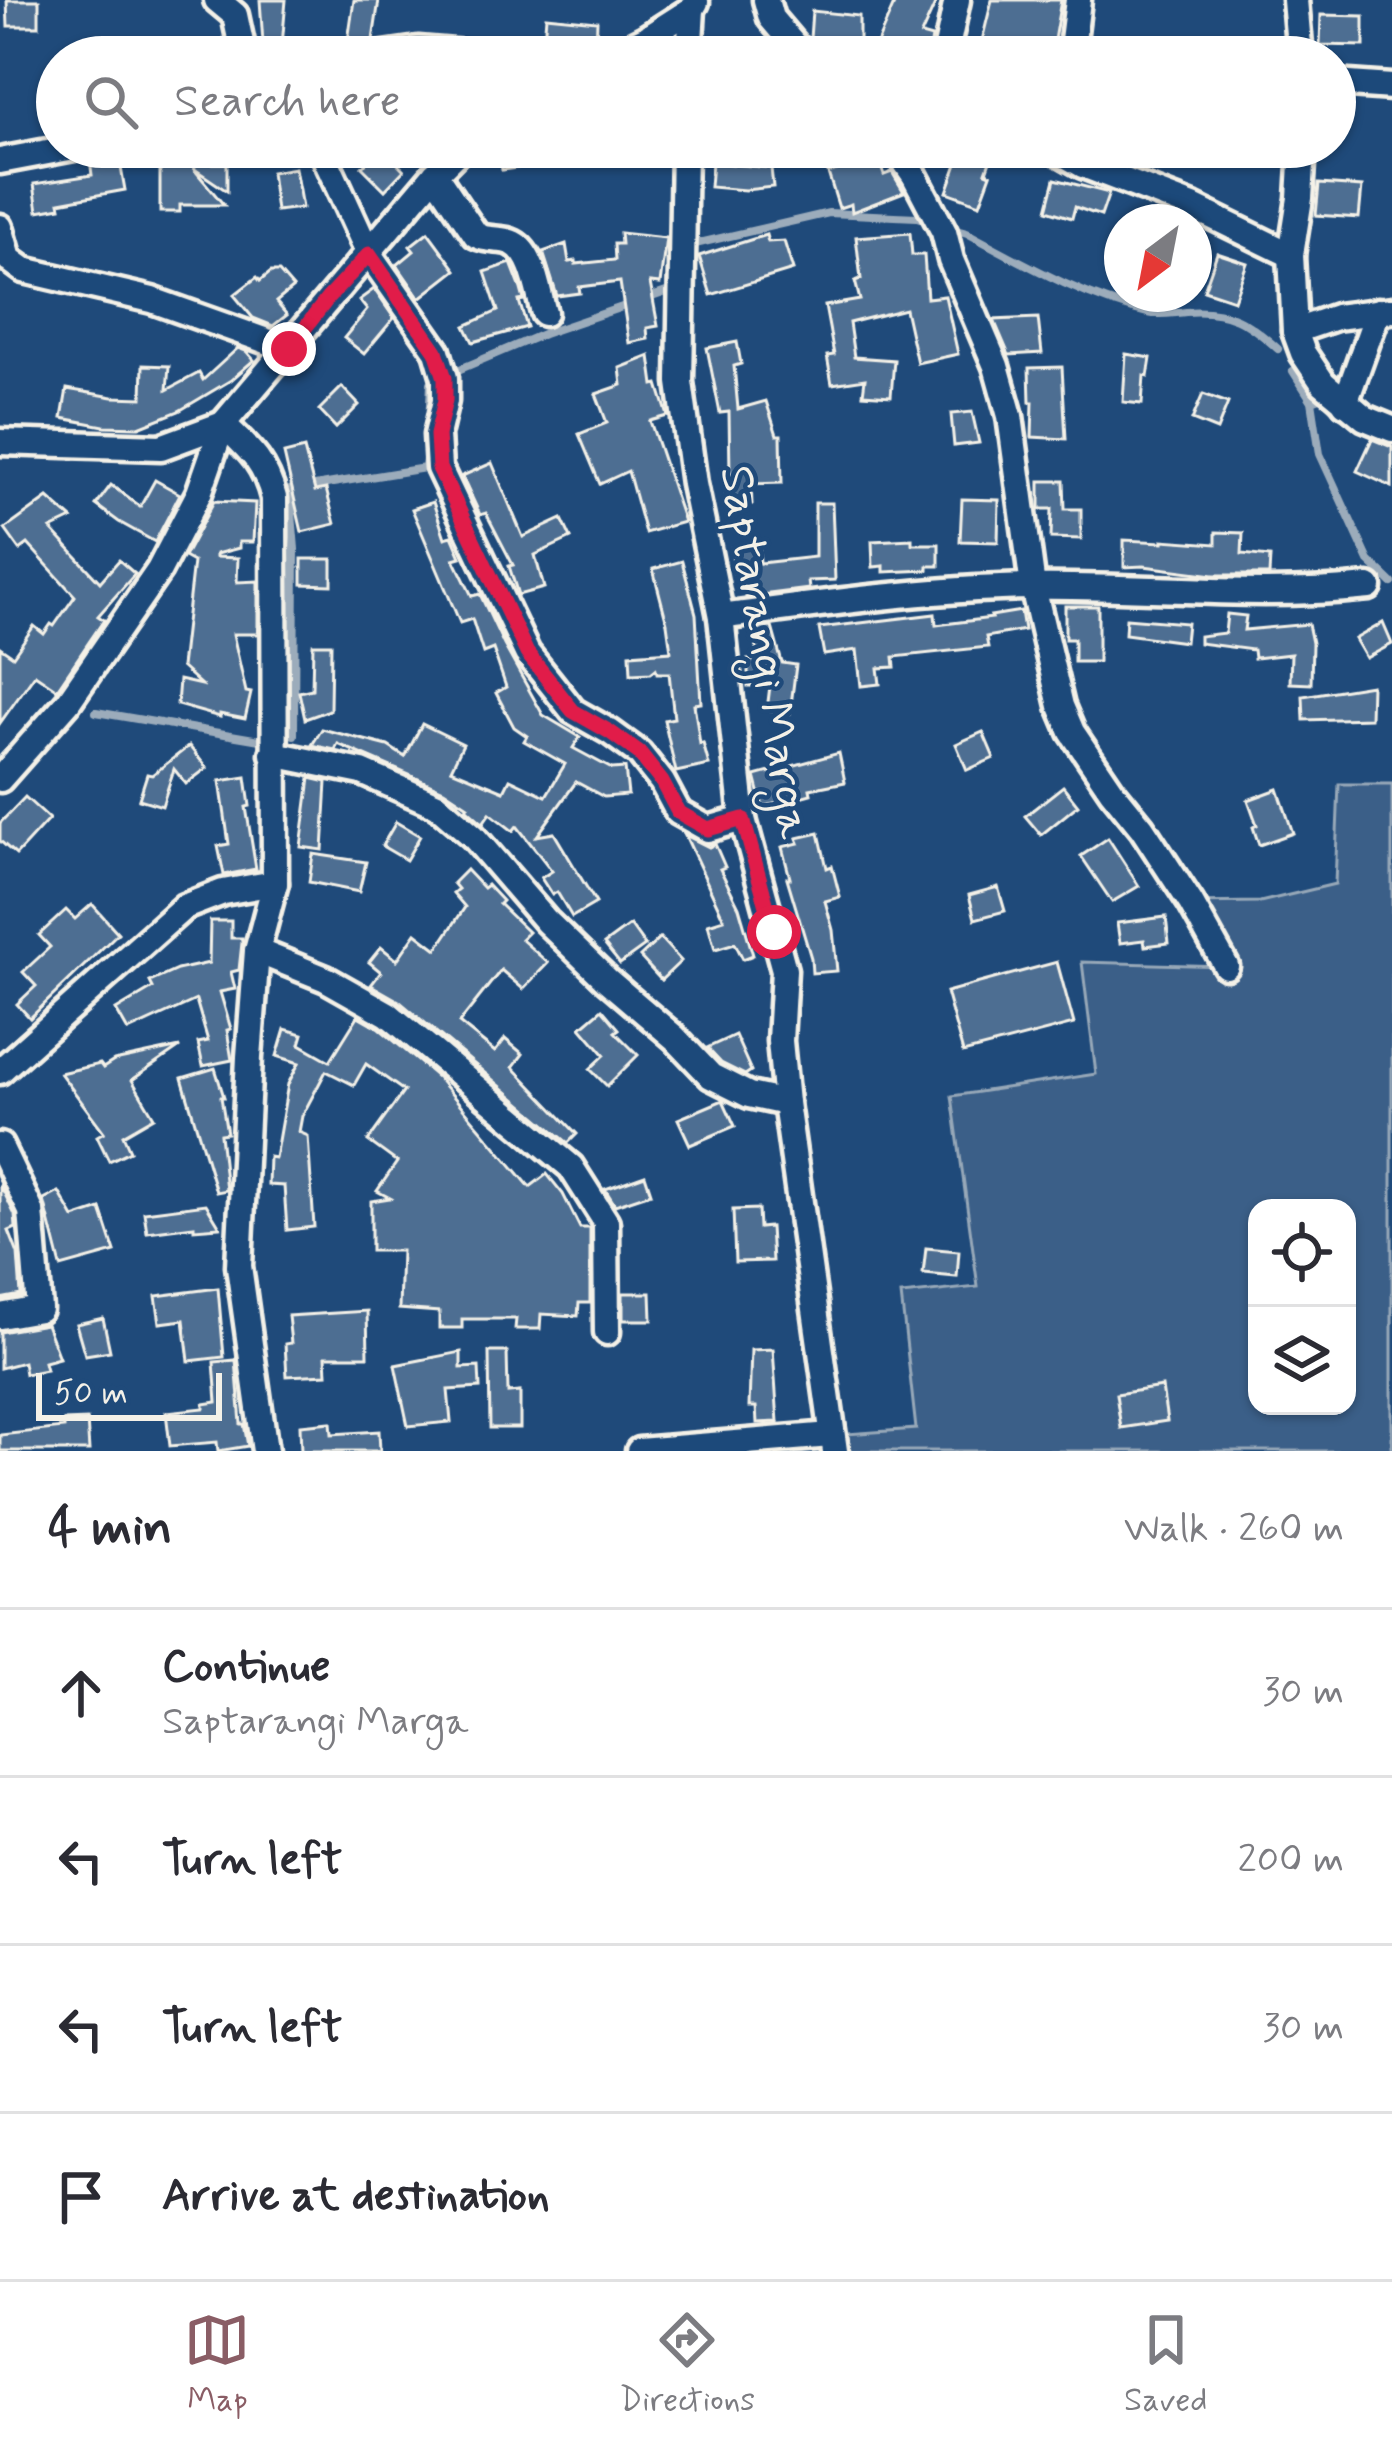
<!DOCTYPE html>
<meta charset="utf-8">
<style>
body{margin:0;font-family:Mynerve,sans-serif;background:#f7f7f7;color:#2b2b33}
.controls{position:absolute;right:36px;bottom:36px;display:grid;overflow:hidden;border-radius:24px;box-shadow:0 3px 9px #0004}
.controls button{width:108px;height:108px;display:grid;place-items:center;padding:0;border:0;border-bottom:3px solid #e1e1e2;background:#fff;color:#2b2b33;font:60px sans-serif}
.compass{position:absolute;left:1104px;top:204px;width:108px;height:108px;border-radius:50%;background:#fff;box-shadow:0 3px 9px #0004;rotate:212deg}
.scale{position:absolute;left:36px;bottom:30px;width:186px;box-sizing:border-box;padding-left:12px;border:6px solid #f4f1e8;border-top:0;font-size:33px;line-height:42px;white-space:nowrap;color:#f4f1e8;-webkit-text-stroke:9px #1f4a7a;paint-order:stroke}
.stop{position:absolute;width:36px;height:36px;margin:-27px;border:9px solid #e11d48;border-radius:50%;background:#fff}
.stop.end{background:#e11d48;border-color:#fff;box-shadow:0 3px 12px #0008}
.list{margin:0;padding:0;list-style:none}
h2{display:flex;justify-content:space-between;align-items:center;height:156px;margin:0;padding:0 48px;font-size:51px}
h2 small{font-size:39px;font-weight:400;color:#7c7c81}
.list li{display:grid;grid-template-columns:78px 1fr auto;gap:36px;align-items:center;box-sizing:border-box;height:168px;padding:0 48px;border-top:3px solid #e1e1e2}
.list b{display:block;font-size:45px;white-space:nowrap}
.list p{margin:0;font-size:39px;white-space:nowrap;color:#7c7c81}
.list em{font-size:39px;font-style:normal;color:#7c7c81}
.icon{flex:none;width:66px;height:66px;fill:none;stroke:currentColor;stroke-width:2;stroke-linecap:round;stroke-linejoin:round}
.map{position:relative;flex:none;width:1392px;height:1451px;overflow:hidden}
.search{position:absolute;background:#fff;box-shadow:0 3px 9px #0004;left:36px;right:36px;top:36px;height:132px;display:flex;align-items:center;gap:30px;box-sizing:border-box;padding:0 42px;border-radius:66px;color:#7c7c81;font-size:45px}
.sheet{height:828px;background:#fff}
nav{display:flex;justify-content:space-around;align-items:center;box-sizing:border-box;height:168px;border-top:3px solid #e1e1e2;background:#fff;font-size:33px;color:#7c7c81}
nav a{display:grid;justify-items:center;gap:6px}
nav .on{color:#8a5d65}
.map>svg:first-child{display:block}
.green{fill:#3a5f88;stroke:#97a8b8;stroke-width:3;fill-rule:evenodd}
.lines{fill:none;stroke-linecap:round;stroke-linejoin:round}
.stream{stroke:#9cacbb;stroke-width:8}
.building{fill:#4d6e92;stroke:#f4f1e8;stroke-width:3}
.street-casing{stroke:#f4f1e8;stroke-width:33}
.street{stroke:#1f4a7a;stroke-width:24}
.route{stroke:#e11d48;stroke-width:15}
.labels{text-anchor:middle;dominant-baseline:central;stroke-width:9;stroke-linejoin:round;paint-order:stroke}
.street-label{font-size:48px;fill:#f4f1e8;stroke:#1f4a7a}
</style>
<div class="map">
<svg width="1392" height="1451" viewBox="0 0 1392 1451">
<rect width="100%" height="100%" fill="#1f4a7a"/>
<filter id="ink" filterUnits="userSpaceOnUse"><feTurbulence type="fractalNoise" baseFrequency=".00833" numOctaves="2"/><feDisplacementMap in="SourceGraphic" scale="24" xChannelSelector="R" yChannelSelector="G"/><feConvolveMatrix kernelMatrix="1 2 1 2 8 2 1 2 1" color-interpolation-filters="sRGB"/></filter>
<g filter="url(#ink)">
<path class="green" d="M1339 784H1392V1451H835L831 1435 916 1429 901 1295 978 1287 952 1096 1096 1074 1082 962 1225 966 1191 903 1260 902 1335 884ZM1257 1208H1347V1406H1257Z"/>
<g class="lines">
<g class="stream">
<path d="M949 228 967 233C1025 264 1084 298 1148 313 1160 316 1173 313 1186 312 1229 309 1247 321 1278 349"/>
<polyline points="695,244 829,213 917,217 929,221"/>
<polyline points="646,299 669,291"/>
<polyline points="1293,371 1312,401 1320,454 1369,561 1392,583"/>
<polyline points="453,372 543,334 631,304"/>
<polyline points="1312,401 1323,397 1336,412 1358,426"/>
<polyline points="429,424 431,383"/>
<polyline points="96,712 260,740"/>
<polyline points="294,735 295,549 290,490 425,468 427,450"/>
</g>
</g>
<g class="building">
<polygon points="7,0 39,0 39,26 8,26"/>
<polygon points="260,0 286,0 281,57 264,57"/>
<polygon points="354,0 379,0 373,40 363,43 348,41"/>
<polygon points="896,0 937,0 921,35 932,38 929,56 906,57 906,49 876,46"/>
<polygon points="992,0 1061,0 1051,57 1005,49 1003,57 978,57"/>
<polygon points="812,11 859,16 859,44 810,39"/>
<polygon points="1321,15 1364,16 1364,46 1320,45"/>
<polygon points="546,16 597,21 596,45 544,41"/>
<polygon points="381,147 404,170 385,190 362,167"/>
<polygon points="529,147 579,147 580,159 574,160 574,166 530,166 502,170 499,151"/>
<polygon points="963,147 995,147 986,172 991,174 980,204 947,192"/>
<polygon points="877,156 884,175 892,172 904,192 852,212 851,204 839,208 828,173"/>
<polygon points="120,162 125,190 60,202 61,207 38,211 34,184 92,175 91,167"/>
<polygon points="712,162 771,168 773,187 745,190 710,187"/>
<polygon points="227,163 227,191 193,168 224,205 180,205 180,212 160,212 160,164"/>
<polygon points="295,168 302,208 276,211 271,172"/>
<polygon points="1055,179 1109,193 1101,216 1075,207 1072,218 1047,210"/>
<polygon points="1319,184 1362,187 1359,218 1316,215"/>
<polygon points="428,232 456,270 420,298 397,265 414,251 410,246"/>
<polygon points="620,233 666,238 660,284 650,283 658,326 647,328 648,339 629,343 620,282 579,287 580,293 557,296 543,252 566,244 569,262 576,261 576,264 615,260 614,244 621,244"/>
<polygon points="910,233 912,255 924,255 927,298 945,296 958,354 917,363 905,309 849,323 854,357 894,360 891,396 863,394 865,379 832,384 827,356 834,355 825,306 860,300 855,281 861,279 856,237"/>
<polygon points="766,235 768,242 784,241 793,270 711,295 699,256"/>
<polygon points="1217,253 1247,263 1234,300 1204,290"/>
<polygon points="511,263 521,289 524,300 519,301 527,327 473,342 465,326 498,311 485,272"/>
<polygon points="271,272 279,272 293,288 276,302 287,315 273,326 253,318 234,295 257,277 260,281"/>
<polygon points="374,289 394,318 364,354 344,338 367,310 359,300"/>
<polygon points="1038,318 1042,353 1009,355 994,320"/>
<polygon points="737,342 741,364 734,366 738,409 766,401 777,435 781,435 782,483 751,484 752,504 727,505 725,476 730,475 729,412 720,413 707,348"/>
<polygon points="238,348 246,351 254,360 231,380 179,411 139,427 104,426 62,418 67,389 113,397 142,398 143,365 169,366 167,390 199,373 203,380"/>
<polygon points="1126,354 1151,358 1148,377 1144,376 1142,404 1123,402"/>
<polygon points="650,356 654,385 658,384 668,416 650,421 684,522 645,533 628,471 600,484 579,434 607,423 596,394 622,385 620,368"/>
<polygon points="1062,367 1066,439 1032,437 1033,402 1030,402 1029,368"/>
<polygon points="342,387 359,405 336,428 319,410"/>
<polygon points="1203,394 1228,403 1217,430 1192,420"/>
<polygon points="972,412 979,443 954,446 951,414"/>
<polygon points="1372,439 1392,447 1392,487 1357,471"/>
<polygon points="304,449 315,491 326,489 335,524 302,532 284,454"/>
<polygon points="492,463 523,537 562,519 571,538 535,555 544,588 518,595 509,566 513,565 486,513 480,515 462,476"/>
<polygon points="155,480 180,494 155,542 119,522 96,505 111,485 140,507"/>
<polygon points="1040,481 1064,481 1065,509 1081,509 1081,539 1051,538 1052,509 1040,509"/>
<polygon points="48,498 72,519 51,529 100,582 119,560 135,574 98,616 104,620 57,689 35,674 0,723 0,647 13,656 34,626 44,634 51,624 54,626 75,596 28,544 20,550 5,529"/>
<polygon points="962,499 999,500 998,542 960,541"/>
<polygon points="214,501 255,503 253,542 239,542 239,548 216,554 216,557 238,558 237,582 258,581 258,634 233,634 246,692 251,693 245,719 220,714 220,717 177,705 179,680 201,685 181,667 193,562 184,557"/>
<polygon points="433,502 445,538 452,536 461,557 454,559 472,596 480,594 504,645 543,715 580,737 573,748 612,769 625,768 628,795 604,797 576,782 537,836 554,833 596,903 572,917 557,892 552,895 541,878 552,871 517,826 513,831 490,813 483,823 466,808 468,806 444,790 338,744 335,750 312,745 322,729 388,746 405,757 422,724 463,744 451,769 504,791 510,779 546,796 565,764 524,741 527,736 514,727 496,693 506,687 493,649 483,653 472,619 460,623 412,509"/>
<polygon points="815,503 832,503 835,580 808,581 809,589 746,597 743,572 734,572 732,548 759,546 760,563 815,557"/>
<polygon points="1216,532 1243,533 1242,554 1270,557 1269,575 1214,575 1144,566 1124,567 1124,540 1163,542 1163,540 1216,544"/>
<polygon points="912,539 912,544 939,544 939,566 928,566 928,570 884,572 884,566 873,567 872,541"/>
<polygon points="302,559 332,559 332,585 302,584"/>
<polygon points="682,561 696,614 701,703 694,704 700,744 703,743 709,765 676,772 664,720 674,718 669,673 657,673 656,669 651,673 631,674 630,654 671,651 667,623 653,569"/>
<polygon points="1065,606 1098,606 1098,662 1074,662 1074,639 1065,639"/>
<polygon points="1021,611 1024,630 986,637 988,647 894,657 895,667 878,668 880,684 861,686 857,650 824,655 819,628 935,614 936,625 992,618 991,616"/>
<polygon points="1227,614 1246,616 1244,630 1308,624 1312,643 1311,684 1290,683 1291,654 1254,658 1253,650 1199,643 1199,636 1225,633"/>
<polygon points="1126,618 1187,623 1185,642 1125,634"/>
<polygon points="1383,623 1392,644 1366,658 1355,639"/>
<polygon points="772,627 782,663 796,665 790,713 767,710 770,686 748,686 748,660 760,661 752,629"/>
<polygon points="313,644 331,644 330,710 305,719 299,692 312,689"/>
<polygon points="1371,685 1370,718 1304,720 1303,696"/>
<polygon points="983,732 994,758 967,770 956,744"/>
<polygon points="189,746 207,768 186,784 174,769 162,806 139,799 147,774 152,775"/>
<polygon points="839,753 845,782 810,789 811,794 763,807 755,776"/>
<polygon points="246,777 250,806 246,807 256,869 224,875 218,846 229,844 220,781"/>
<polygon points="310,778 327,782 323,850 301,847"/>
<polygon points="1063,786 1078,805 1041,835 1025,816"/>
<polygon points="1278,789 1293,833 1259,845 1253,827 1257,825 1248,800"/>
<polygon points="25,797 49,819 16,855 0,841 0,823"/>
<polygon points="396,822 420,836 406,860 382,846"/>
<polygon points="819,833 827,868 832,866 840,897 825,901 833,930 837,971 812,973 811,958 787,878 790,878 782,847 799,843 797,838"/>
<polygon points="685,835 709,847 715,844 725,867 720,869 739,907 753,955 743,959 735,943 715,949 708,924 724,919"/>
<polygon points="1108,838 1139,886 1112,902 1081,856"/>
<polygon points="313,854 366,862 359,892 309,882"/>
<polygon points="466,870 483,888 487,885 502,901 499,904 528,932 521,939 548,963 523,989 501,970 459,1023 495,1052 505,1039 523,1054 513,1067 577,1134 568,1143 399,1001 371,985 381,972 369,962 381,947 397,960 416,933 437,949 465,907 453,893 458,889 453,883"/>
<polygon points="998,887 1005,911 975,919 969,895"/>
<polygon points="92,904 118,933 30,1018 17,1004 36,986 23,972 50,947 39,935 66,910 75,919"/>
<polygon points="1166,917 1169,943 1145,946 1144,940 1120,943 1117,923"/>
<polygon points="210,921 231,921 231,938 242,938 242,943 239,970 231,972 235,989 220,992 231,1029 227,1030 232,1060 203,1066 198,1043 208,1041 196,1000 128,1031 116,1010 153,988 150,982 177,970 209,963"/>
<polygon points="630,925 645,946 620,964 604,944"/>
<polygon points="660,938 681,961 661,980 640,957"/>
<polygon points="1057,962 1074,1024 963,1053 946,992"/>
<polygon points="602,1009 619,1029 615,1032 638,1055 607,1086 590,1069 605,1055 581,1027"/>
<polygon points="358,1016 379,1028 437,1077 530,1187 547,1174 563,1194 580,1228 590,1228 590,1303 579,1303 578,1316 541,1314 540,1329 515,1329 516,1319 462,1319 462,1328 439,1328 439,1312 399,1309 401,1251 371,1251 371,1201 390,1198 377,1191 397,1162 368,1141 404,1091 366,1064 354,1085 326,1071 302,1116 299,1132 308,1136 314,1227 287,1230 284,1186 268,1185 269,1157 275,1158 288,1084 299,1063 277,1056 285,1029 303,1034 300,1044 330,1061"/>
<polygon points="735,1035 751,1071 745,1075 721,1063 707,1048"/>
<polygon points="180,1047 132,1080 154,1117 123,1135 130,1151 109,1161 97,1136 104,1132 60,1073 100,1064 103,1068 114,1061"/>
<polygon points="215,1068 224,1097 221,1097 227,1133 220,1134 226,1190 216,1192 182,1078"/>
<polygon points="723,1100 735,1126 690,1145 678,1119"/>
<polygon points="645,1175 651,1193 615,1205 605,1189"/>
<polygon points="0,1184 15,1215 16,1228 9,1231 18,1254 21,1295 0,1299"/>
<polygon points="59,1192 74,1218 101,1209 115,1252 61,1267 44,1200"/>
<polygon points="206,1204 220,1227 194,1229 194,1226 147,1232 144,1212"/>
<polygon points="758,1209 759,1228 770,1227 772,1261 735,1262 733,1210"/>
<polygon points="926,1248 959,1251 957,1277 923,1274"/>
<polygon points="218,1288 224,1357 189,1361 184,1320 160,1323 156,1296"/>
<polygon points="623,1293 651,1293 652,1320 623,1320"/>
<polygon points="367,1311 368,1356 326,1356 327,1374 287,1376 285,1344 291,1343 288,1316"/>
<polygon points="103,1318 110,1351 85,1355 76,1324"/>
<polygon points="46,1324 59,1358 44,1362 46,1370 25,1374 23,1362 0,1368 0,1332"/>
<polygon points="773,1349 778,1422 757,1423 756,1407 749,1407 751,1350"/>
<polygon points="461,1352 461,1368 479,1367 480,1388 448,1390 451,1422 408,1426 395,1365"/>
<polygon points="489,1352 507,1352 508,1393 520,1392 520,1428 490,1428"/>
<polygon points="236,1360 241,1424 244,1424 248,1446 218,1451 217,1442 170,1446 166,1412 204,1408 204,1404 217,1402 214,1362"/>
<polygon points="1162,1387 1167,1421 1121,1428 1116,1394"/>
<polygon points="87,1420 89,1451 0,1451 0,1435 64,1428 64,1421"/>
<polygon points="331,1422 332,1434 379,1431 380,1451 301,1451 300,1425"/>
</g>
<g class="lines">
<g class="street-casing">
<g id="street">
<polyline points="217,0 235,15 244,57"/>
<polyline points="766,0 771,18 804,57"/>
<polyline points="1295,0 1300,57"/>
<polyline points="370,57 418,50 502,57"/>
<polyline points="610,57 645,39 692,9"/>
<polyline points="689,57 692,9 696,2"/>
<polyline points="945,57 957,0"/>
<polyline points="1071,57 1078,0"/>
<polyline points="1335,83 1392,87"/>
<polyline points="320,147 369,254 437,351 445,378 445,401 437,435 439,468 527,653 573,711 610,732 639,753 662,782 678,812 708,829 743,819"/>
<polyline points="684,147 680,382 694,484 721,617 743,819 784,970 780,1041 786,1103 835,1451"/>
<polyline points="895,147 914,175 944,232 951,260 996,366 1010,416 1033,587 1061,706 1072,732 1112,791 1142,828 1191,903 1226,966"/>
<polyline points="1051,147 1083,165 1193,207 1291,255"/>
<polyline points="1303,147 1300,198 1291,255 1295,331 1303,353 1323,383 1365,418 1392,429"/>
<polyline points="0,161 74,147"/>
<path d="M435 174 476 235C489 242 502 237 513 243 534 254 538 293 544 313"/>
<polyline points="0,227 9,259 24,270 152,300 289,349"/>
<polyline points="1295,331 1336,317 1392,310"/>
<polyline points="1345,403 1378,311"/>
<path d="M0 442 161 447 223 424C249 449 265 462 274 498L275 883 257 951 249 1057 239 1266 265 1451"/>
<path d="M721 617C824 603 927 589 1031 587 1144 585 1256 599 1369 587"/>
<polyline points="273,754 362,772 437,805 473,836 546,921 607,980 675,1038 711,1076 749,1095 786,1103"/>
<polyline points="0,779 68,702 159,570 199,493 223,424 435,174 462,147"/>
<polyline points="257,951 326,979 388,1014 571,1167 606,1222 607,1332"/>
<polyline points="0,1071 184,907 223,892 275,883"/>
<polyline points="0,1146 31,1211 39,1309 0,1316"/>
<polyline points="639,1451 831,1435"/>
</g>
</g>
<use href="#street" class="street"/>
</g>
</g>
<g class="lines" filter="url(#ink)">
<polyline class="route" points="289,349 328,298 369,254 436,351 445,378 445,400 437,435 439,468 527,653 573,711 610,732 639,753 662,782 678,812 708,829 743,819 774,932"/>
</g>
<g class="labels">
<g class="street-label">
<text transform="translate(764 652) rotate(81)">Saptarangi Marga</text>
</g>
</g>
</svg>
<div class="controls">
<button><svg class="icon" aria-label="locate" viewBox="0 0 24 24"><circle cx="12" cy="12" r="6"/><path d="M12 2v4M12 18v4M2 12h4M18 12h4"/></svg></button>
<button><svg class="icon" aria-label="layers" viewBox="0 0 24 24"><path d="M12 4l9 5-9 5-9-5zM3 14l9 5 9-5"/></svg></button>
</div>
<svg class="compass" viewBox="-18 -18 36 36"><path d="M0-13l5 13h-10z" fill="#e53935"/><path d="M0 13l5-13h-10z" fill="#7c7c81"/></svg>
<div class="scale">50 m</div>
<div class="stop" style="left:774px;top:932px"></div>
<div class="stop end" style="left:289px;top:349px"></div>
<div class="search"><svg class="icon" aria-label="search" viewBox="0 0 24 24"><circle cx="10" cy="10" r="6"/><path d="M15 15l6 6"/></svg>Search here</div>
</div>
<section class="sheet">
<h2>4 min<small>Walk · 260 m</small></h2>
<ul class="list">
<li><svg class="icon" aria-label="ahead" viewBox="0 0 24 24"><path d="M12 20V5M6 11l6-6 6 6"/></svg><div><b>Continue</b><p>Saptarangi Marga</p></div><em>30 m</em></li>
<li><svg class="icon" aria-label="left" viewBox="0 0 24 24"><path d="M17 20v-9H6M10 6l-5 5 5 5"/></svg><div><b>Turn left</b></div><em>200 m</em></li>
<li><svg class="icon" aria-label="left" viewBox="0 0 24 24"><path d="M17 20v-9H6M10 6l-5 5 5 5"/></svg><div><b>Turn left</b></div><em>30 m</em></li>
<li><svg class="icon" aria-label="arrive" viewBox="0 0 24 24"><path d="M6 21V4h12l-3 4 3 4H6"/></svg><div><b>Arrive at destination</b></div></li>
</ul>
</section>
<nav>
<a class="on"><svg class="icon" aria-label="map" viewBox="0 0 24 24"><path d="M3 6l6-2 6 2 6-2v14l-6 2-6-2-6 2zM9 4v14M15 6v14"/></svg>Map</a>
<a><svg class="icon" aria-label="directions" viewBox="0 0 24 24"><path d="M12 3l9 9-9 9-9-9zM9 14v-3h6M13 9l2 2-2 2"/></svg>Directions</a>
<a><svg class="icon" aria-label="saved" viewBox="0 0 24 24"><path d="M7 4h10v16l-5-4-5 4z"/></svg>Saved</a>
</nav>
